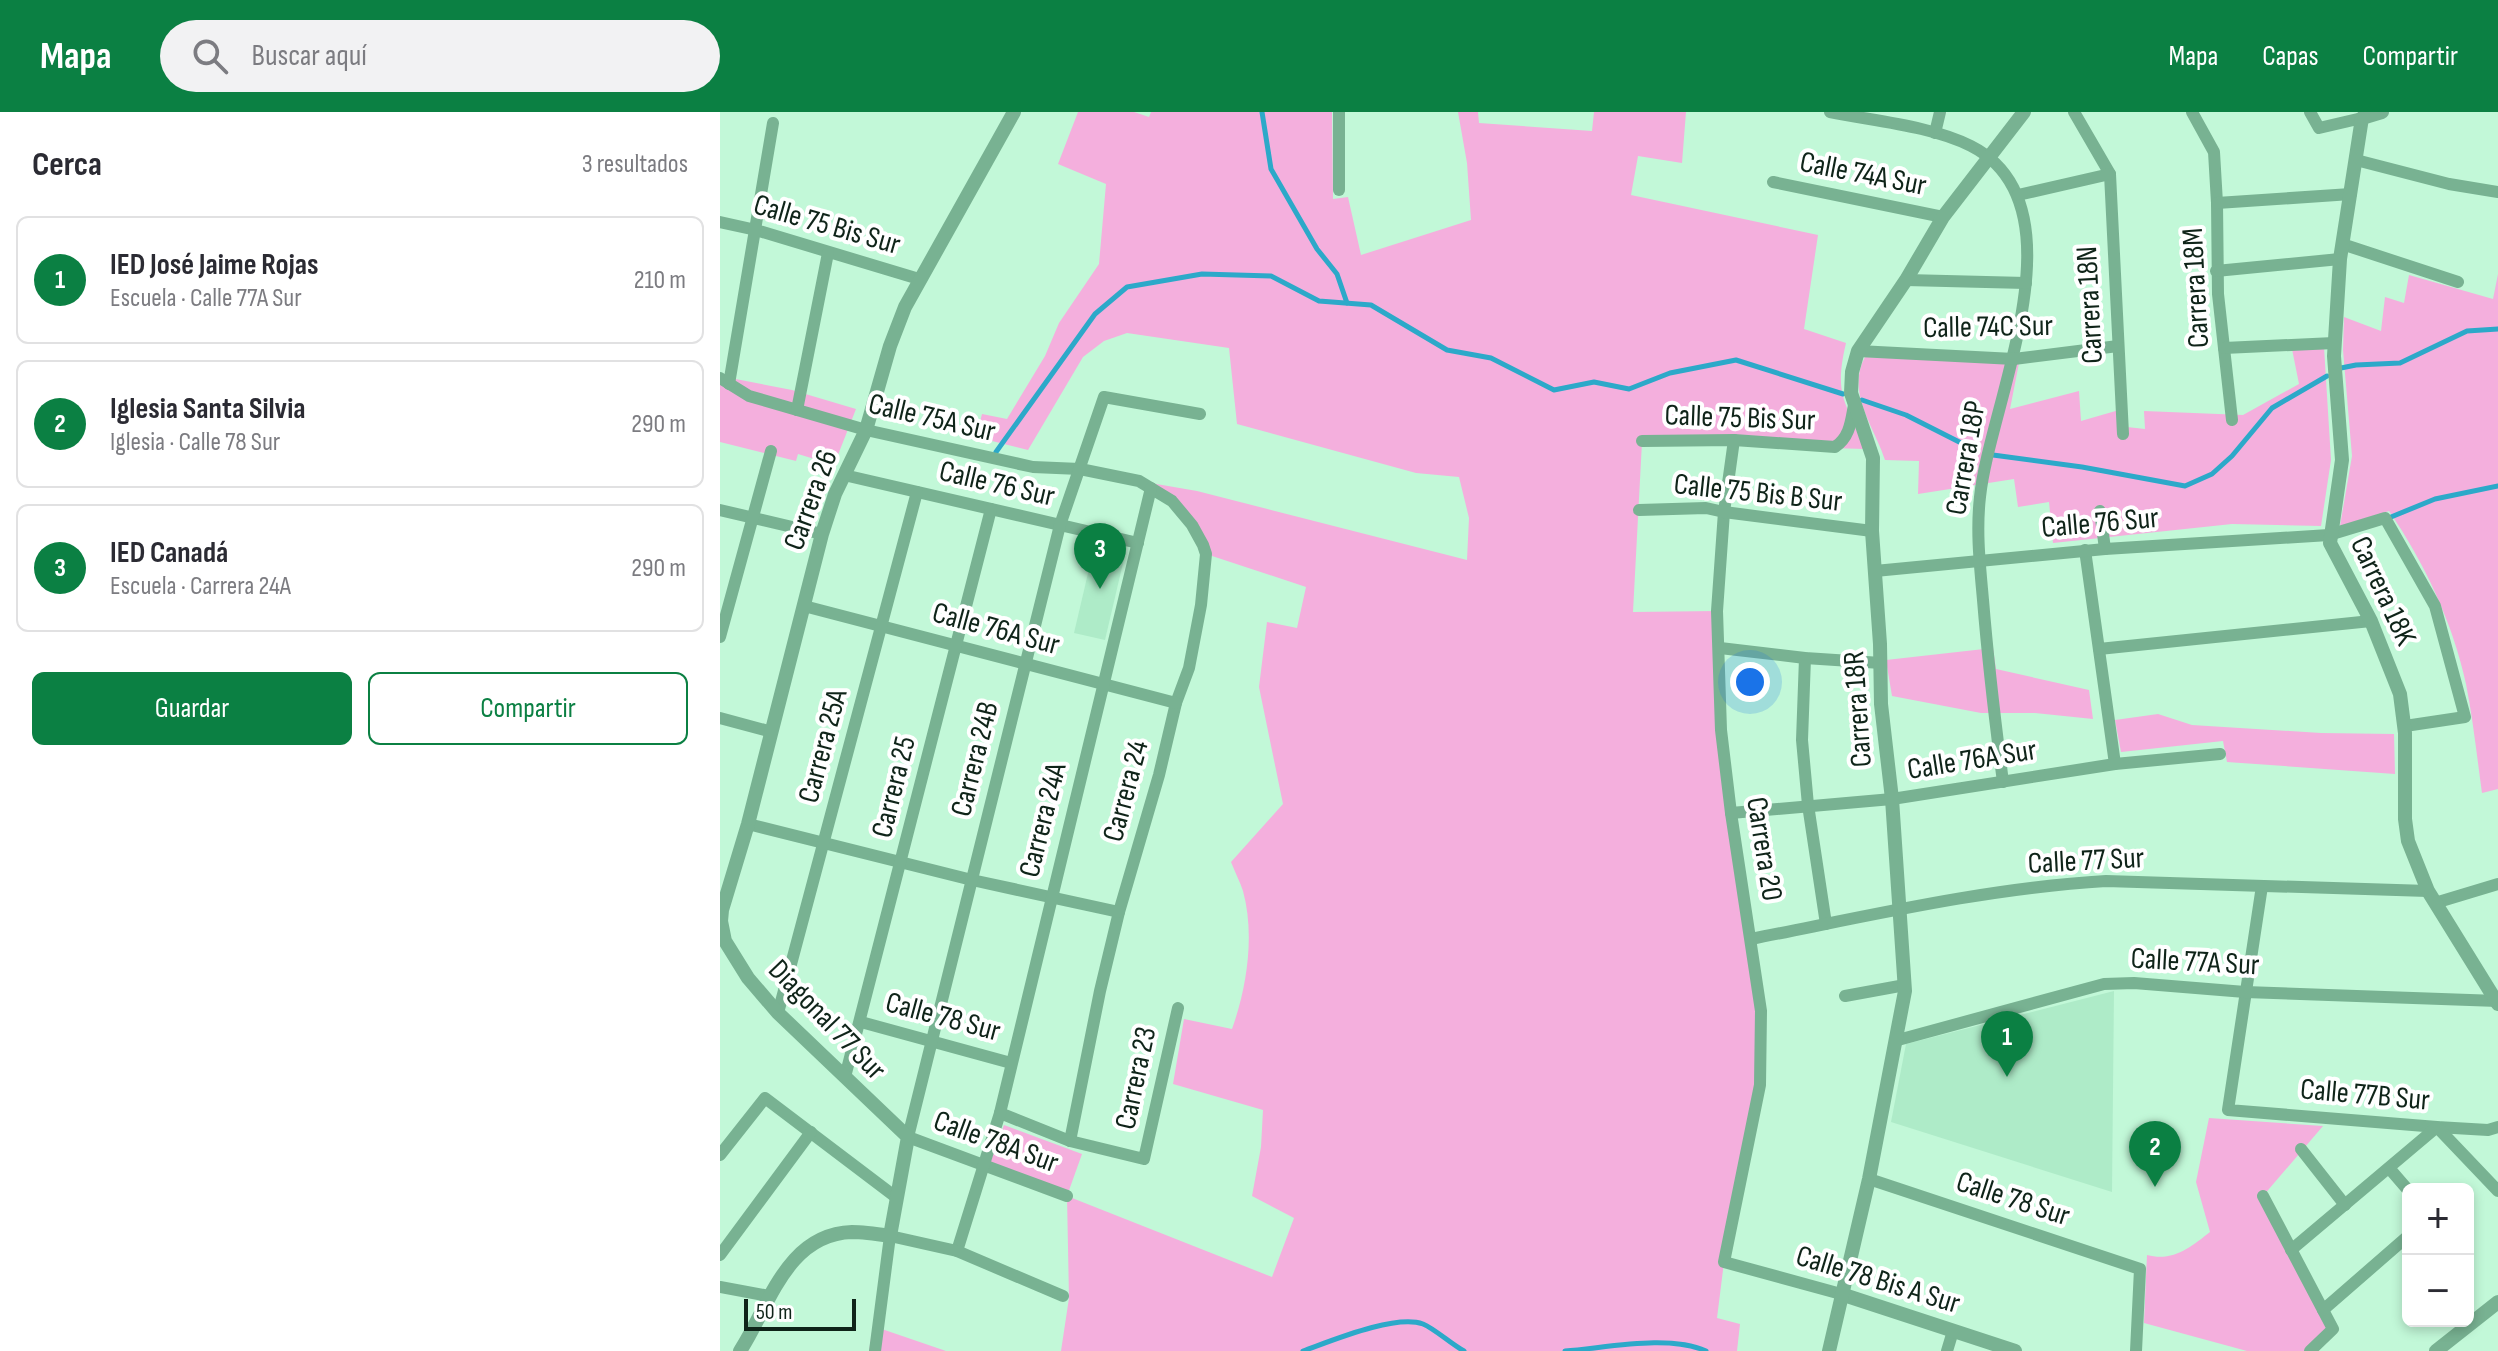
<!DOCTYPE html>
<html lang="es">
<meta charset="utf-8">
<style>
body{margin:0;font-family:"Sofia Sans Condensed",sans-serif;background:#f2f2f3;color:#2b2b33}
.controls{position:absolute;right:24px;bottom:24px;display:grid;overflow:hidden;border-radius:12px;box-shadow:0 4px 12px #0003}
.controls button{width:72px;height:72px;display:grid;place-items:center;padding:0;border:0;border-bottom:2px solid #e1e1e2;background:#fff;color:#2b2b33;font:40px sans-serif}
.scale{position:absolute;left:24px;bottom:20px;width:112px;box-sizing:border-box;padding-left:8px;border:4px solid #0f2419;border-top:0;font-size:22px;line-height:28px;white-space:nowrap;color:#0f2419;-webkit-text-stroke:6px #fff;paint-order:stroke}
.you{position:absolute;left:1030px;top:570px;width:28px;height:28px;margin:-20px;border:6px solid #fff;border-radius:50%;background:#1a73e8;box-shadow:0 0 0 12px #1a73e833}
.badge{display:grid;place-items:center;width:52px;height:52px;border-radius:50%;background:#0b8043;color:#fff;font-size:26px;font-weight:700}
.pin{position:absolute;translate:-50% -66px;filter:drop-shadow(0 2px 4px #0008)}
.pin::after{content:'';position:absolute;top:42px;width:28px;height:24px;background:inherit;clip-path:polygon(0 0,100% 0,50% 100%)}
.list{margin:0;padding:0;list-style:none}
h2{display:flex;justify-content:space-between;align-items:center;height:104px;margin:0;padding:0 32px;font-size:34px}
h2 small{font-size:26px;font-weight:400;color:#7c7c81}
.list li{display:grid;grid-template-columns:52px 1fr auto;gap:24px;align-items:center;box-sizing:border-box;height:128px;margin:0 16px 16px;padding:0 16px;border:2px solid #e1e1e2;border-radius:12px}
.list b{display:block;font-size:30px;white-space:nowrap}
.list p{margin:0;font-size:26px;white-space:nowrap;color:#7c7c81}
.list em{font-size:26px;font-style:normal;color:#7c7c81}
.actions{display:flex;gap:16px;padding:24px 32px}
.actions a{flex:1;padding:18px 0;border:2px solid #0b8043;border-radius:12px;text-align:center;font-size:28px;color:#0b8043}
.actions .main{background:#0b8043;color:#fff}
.icon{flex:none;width:44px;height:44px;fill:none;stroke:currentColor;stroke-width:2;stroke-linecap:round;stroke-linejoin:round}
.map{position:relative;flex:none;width:1778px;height:1239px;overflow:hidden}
header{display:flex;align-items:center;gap:48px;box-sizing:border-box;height:112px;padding:0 40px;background:#0b8043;color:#fff}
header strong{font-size:38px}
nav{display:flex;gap:44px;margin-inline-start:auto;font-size:28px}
.search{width:560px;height:72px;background:#f2f2f3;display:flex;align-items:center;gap:20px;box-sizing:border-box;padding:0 28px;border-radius:44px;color:#7c7c81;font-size:30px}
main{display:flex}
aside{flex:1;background:#fff}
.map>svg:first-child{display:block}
.built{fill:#aeebc8}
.green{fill:#f4afdd}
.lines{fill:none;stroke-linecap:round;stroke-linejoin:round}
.stream{stroke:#2ca9c9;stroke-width:5}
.minor{stroke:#78b292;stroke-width:12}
.tertiary{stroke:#78b292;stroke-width:14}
.labels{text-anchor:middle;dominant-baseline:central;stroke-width:8;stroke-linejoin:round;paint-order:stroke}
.street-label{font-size:30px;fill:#0f2419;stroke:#fff}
</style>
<header>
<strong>Mapa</strong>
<div class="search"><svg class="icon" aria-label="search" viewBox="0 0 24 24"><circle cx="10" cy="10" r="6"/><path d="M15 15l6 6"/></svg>Buscar aquí</div>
<nav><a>Mapa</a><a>Capas</a><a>Compartir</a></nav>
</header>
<main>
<aside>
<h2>Cerca<small>3 resultados</small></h2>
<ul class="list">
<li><span class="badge">1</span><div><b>IED José Jaime Rojas</b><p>Escuela · Calle 77A Sur</p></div><em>210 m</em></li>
<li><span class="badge">2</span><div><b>Iglesia Santa Silvia</b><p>Iglesia · Calle 78 Sur</p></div><em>290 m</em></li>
<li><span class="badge">3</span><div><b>IED Canadá</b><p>Escuela · Carrera 24A</p></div><em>290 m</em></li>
</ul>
<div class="actions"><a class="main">Guardar</a><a>Compartir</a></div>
</aside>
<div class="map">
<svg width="1778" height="1239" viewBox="0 0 1778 1239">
<rect width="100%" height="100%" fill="#c2f8d8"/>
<g class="built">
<polygon points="376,427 407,434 385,528 354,521"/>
<polygon points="1394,879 1392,1080 1171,1010 1186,932"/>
</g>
<g class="green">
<path d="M358 0H414L429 5 431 0H612L613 87 628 85 641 143 751 108 747 51 738 0H758L759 11 872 19 874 0H966L962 51 918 44 911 83 1098 123 1084 217 1126 231C1113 286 1127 289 1144 337L922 330 913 500 997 499 1001 618 1031 827 1040 973 1004 1150 997 1206 1020 1212 1017 1239H341L349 1186 347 1084 269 1054 284 1013 362 1042 347 1084 552 1165 574 1106 532 1084 541 1035 543 998 453 972 464 907 512 917C527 875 535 823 523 779 520 770 515 760 511 750L563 692 539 575 547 510 577 516 586 475 486 442 472 413 419 369 477 379 747 448 749 406 739 365 696 361 517 312 509 236 407 221 384 229 363 245 308 338 256 325 262 302 287 307 325 244 339 211 379 152 386 72 338 52Z"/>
<path d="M1778 162V677L1762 681C1757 645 1753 607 1746 572 1733 511 1704 450 1669 399L1620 414 1632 344 1623 238 1624 205 1661 219 1665 185 1684 191 1689 163 1773 187Z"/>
<path d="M1604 235 1611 348 1601 414 1512 412 1333 431 1329 390 1298 395 1294 367 1198 382 1199 349 1165 348C1154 314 1126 280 1145 245L1299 251 1290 297 1359 279 1361 309 1406 296 1407 315 1425 317 1424 299 1523 303 1579 272 1572 237Z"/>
<polygon points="0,264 72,278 136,297 114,353 78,342 76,349 0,330"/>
<polygon points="1273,536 1276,557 1369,578 1373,607 1315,601 1261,601 1172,584 1166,548"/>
<polygon points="1438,602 1472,613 1601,621 1674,622 1675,662 1507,650 1503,629 1401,640 1395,608"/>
<path d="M1489 1006 1603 1014 1543 1084 1613 1217 1590 1239H1527L1424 1211 1427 1143C1453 1150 1471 1135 1490 1120L1476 1070Z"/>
<polygon points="153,1214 226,1239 149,1239"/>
</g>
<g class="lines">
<g class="stream">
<polyline points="542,0 551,57 597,137 617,162 627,191"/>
<polyline points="1621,256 1636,253 1680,251 1747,219 1778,217"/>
<polyline points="1142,288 1186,303 1257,339"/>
<polyline points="276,340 375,202 407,175 482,162 551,164 599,189 651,193 727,238 771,246 834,278 874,270 909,277 950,261 1016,248 1123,282"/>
<polyline points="1273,343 1362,355 1465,374 1492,362 1512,344 1552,296 1607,264"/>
<polyline points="1671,405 1715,387 1778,374"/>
<path d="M583 1239C611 1229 675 1202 703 1212 715 1217 731 1232 744 1239"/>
<path d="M845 1239C886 1236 948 1222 986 1239"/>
</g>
<g class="minor">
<path d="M1110 0C1154 9 1212 14 1251 34 1367 93 1269 293 1260 385 1256 420 1260 454 1263 488 1268 549 1275 609 1283 670"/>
<polyline points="1354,0 1390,62 1403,322"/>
<polyline points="1472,0 1494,40 1497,91 1498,182 1512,308"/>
<polyline points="1590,0 1599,16 1642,6"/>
<polyline points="1215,21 1220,0"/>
<polyline points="1636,48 1729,72 1778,80"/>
<polyline points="1053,70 1223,105"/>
<polyline points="619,78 619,0"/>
<polyline points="1298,83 1390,62"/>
<polyline points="1497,91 1631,82"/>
<polyline points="0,110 36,118 199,167"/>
<polyline points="1622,132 1738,170"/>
<polyline points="1496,159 1620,147"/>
<polyline points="1186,168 1306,171"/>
<polyline points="1504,236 1614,231"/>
<polyline points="1138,239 1294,247 1398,234"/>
<polyline points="0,266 29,284 146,318 313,355 360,357 419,369 452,389 472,413 483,433 486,442 481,493 469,556 456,591 439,663 399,800 380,879 350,1029"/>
<polyline points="9,272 53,11"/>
<polyline points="77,298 108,141"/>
<polyline points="1014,328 1004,400 997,499 1001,618 1011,701 1041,899 1040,973 1004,1150 1121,1182"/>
<path d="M922 329 1014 328 1115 335C1130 325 1131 309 1134 293"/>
<polyline points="124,363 418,431"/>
<polyline points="0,398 102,422"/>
<polyline points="919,398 986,396 1004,400 1152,419"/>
<polyline points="1380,399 1385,437"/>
<polyline points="1365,438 1395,652"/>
<polyline points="1155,459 1385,437 1609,423 1665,406 1715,494 1745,605 1685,614"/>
<polyline points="84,494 456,591"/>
<polyline points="0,525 51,339"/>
<polyline points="1000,536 1085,546 1161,551"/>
<polyline points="1379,537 1651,509"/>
<polyline points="1085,546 1082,628 1088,693 1106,812"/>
<polyline points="0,606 52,620"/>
<polyline points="1011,701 1172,687 1395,652 1500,642"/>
<polyline points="28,712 252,768 399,800"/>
<polyline points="1542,774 1508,998 1717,1015 1768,1018 1778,1015"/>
<polyline points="1715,791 1778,772"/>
<path d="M1031 827C1148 804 1267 776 1386 769L1708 779"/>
<polyline points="1125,884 1185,873"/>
<polyline points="58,901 197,380"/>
<polyline points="141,910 291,951"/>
<polyline points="1178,928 1384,872 1414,871 1525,880 1778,889"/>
<polyline points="125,965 271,397"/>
<polyline points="280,1001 350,1029 424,1047 458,896"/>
<polyline points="1581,1037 1625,1093"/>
<polyline points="0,1043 45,986 177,1086"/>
<polyline points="1669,1056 1688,1078"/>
<polyline points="1149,1067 1420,1157 1416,1239"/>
<polyline points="347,1084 188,1025 340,413 384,285 480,302"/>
<polyline points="1543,1084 1613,1217 1590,1239"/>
<polyline points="1571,1138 1717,1015 1778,1079"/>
<polyline points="237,1139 280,1001 431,376"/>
<polyline points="0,1143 91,1020"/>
<polyline points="0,1175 49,1184"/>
<polyline points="1603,1198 1688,1124"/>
<polyline points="155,1239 170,1124 237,1139 343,1184"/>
<polyline points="1227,1239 1233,1219"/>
</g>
<g class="tertiary">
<polyline points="1662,0 1642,6 1620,147 1614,244 1622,348 1610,431 1651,509 1680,582 1685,621 1685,707 1688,729 1708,779 1778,892"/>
<polyline points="1121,1182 1295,1239"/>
<path d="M20 1239C49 1195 66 1122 132 1120 144 1120 157 1122 170 1124L188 1025 58 901 28 866 5 829 1 809 2 798 28 712 102 422 115 382 146 318 170 234 185 195 294 0"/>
<polyline points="1109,1239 1149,1067 1185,879 1172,687 1161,592 1160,532 1152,419 1153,346 1131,281 1132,260 1138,239 1186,168 1223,105 1304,0"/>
<polyline points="1716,1239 1778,1190"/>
</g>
</g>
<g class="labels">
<g class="street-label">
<text transform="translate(1143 62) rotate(11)">Calle 74A Sur</text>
<text transform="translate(107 113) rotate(16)">Calle 75 Bis Sur</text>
<text transform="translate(1476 176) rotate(-93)">Carrera 18M</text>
<text transform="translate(1370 193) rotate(-93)">Carrera 18N</text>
<text transform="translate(1268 215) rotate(-1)">Calle 74C Sur</text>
<text transform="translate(212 306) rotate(13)">Calle 75A Sur</text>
<text transform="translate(1020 306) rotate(2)">Calle 75 Bis Sur</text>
<text transform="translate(1246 346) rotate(-80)">Carrera 18P</text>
<text transform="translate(277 372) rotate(13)">Calle 76 Sur</text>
<text transform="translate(1038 381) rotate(6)">Calle 75 Bis B Sur</text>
<text transform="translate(91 388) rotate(-70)">Carrera 26</text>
<text transform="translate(1380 411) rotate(-5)">Calle 76 Sur</text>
<text transform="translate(1663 479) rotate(65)">Carrera 18K</text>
<text transform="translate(276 517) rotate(15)">Calle 76A Sur</text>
<text transform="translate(1138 597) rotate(-94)">Carrera 18R</text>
<text transform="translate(103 634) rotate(-75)">Carrera 25A</text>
<text transform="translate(255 647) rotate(-76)">Carrera 24B</text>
<text transform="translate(1252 648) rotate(-9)">Calle 76A Sur</text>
<text transform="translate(174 675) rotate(-76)">Carrera 25</text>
<text transform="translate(406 679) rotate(-75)">Carrera 24</text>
<text transform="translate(323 708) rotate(-76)">Carrera 24A</text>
<text transform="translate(1044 737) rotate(81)">Carrera 20</text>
<text transform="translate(1366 749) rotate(-3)">Calle 77 Sur</text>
<text transform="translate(1475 850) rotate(3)">Calle 77A Sur</text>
<text transform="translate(223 905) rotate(15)">Calle 78 Sur</text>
<text transform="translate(107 908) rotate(46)">Diagonal 77 Sur</text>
<text transform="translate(416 966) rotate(-78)">Carrera 23</text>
<text transform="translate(1645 983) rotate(5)">Calle 77B Sur</text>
<text transform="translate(276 1030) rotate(20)">Calle 78A Sur</text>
<text transform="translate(1293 1087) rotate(18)">Calle 78 Sur</text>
<text transform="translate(1158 1168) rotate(17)">Calle 78 Bis A Sur</text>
</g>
</g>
</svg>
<div class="controls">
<button>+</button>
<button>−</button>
</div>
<div class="scale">50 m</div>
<div class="you"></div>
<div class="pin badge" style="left:1287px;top:965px">1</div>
<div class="pin badge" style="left:1435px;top:1075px">2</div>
<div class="pin badge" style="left:380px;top:477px">3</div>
</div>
</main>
